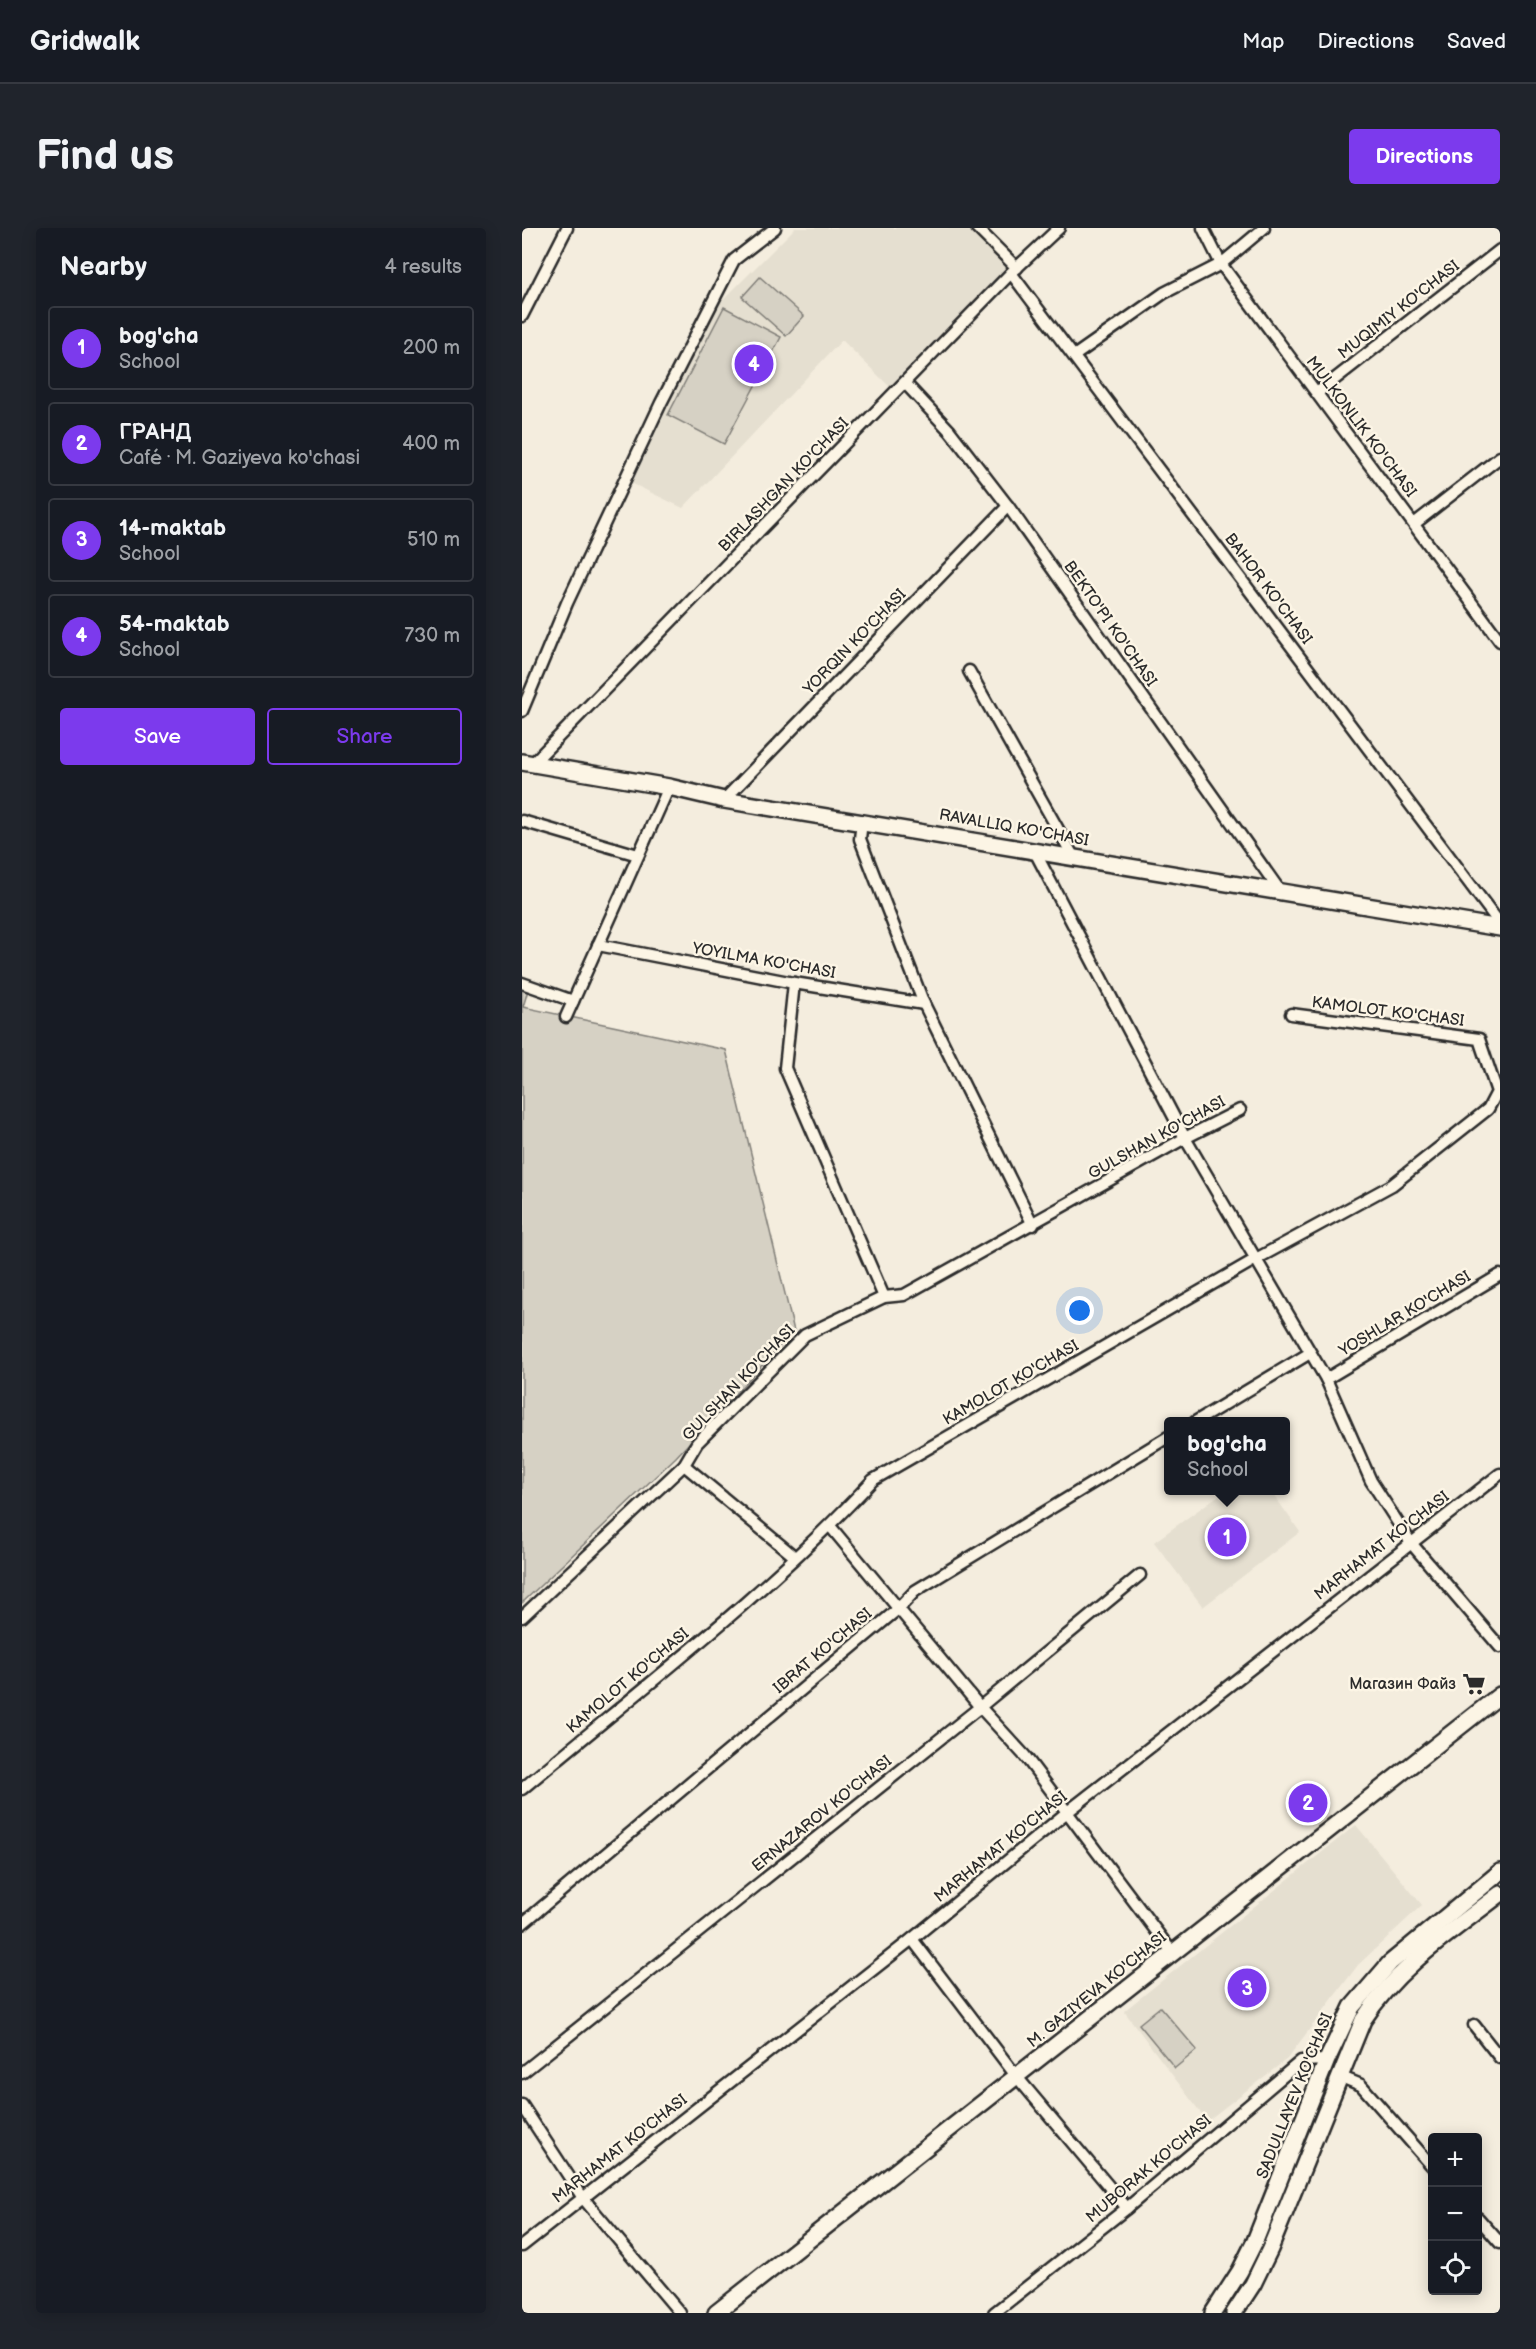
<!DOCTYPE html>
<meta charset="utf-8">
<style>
body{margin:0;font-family:"Balsamiq Sans",sans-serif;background:#20242c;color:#f1f3f6}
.controls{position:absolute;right:18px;bottom:18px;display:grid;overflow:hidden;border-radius:6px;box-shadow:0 3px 15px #0003}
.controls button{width:54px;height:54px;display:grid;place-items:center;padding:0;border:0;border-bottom:2px solid #363941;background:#171b24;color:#f1f3f6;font:30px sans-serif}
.you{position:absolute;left:558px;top:1083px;width:21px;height:21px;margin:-15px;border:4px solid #fff;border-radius:50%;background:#1a73e8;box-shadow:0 0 0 9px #1a73e833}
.badge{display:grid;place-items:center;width:39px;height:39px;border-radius:50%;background:#7c3aed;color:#fff;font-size:20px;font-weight:700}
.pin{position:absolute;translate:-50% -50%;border:3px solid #fff;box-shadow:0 2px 6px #0006}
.popup{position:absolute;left:642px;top:1189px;width:126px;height:78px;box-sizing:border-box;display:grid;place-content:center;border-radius:6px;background:#171b24;filter:drop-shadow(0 2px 4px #0005);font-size:20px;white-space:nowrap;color:#9ea1a6}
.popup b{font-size:22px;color:#f1f3f6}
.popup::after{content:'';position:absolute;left:50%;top:100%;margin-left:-12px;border:12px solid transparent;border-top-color:#171b24}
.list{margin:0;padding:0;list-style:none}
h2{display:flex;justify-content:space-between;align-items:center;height:78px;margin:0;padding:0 24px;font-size:26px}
h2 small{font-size:20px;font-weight:400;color:#9ea1a6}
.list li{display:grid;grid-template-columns:39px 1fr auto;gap:18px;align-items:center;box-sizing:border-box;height:84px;margin:0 12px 12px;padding:0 12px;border:2px solid #363941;border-radius:6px}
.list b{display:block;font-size:22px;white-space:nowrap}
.list p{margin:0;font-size:20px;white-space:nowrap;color:#9ea1a6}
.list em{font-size:20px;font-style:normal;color:#9ea1a6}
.actions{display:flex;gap:12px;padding:18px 24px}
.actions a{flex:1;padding:14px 0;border:2px solid #7c3aed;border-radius:6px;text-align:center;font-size:21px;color:#7c3aed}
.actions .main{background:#7c3aed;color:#fff}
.icon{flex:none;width:33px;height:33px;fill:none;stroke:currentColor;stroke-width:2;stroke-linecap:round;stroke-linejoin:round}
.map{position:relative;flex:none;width:978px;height:2085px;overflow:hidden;border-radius:6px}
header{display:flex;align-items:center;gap:36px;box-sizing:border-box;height:84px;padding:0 30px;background:#171b24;border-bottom:2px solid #363941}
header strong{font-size:28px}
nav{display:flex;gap:33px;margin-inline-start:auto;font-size:21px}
.intro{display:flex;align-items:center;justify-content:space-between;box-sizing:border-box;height:144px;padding:0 36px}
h1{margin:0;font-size:42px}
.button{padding:15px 27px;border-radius:6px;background:#7c3aed;color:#fff;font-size:21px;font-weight:700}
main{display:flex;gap:36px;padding:0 36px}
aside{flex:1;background:#171b24;border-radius:6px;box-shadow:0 3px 15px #0003}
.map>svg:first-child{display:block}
.built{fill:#e5dfd0}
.green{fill:#d6d1c4;stroke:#807e78;stroke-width:1.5}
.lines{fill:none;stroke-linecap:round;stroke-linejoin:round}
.street-casing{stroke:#2b2b2b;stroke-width:15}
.secondary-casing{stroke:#2b2b2b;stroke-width:20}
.street{stroke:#fcf5e5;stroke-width:10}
.secondary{stroke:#fcf5e5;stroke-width:15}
.labels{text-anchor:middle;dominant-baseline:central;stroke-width:5;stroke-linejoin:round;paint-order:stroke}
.street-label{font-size:16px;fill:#2b2b2b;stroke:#fcf5e5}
.poi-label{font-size:16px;fill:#2b2b2b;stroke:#fcf5e5;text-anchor:end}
</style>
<header>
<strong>Gridwalk</strong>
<nav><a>Map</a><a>Directions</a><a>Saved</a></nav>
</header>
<div class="intro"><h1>Find us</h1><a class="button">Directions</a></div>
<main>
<aside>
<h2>Nearby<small>4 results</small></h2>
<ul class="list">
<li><span class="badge">1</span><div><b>bog'cha</b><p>School</p></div><em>200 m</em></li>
<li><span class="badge">2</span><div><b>ГРАНД</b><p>Café · M. Gaziyeva ko'chasi</p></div><em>400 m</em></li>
<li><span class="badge">3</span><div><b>14-maktab</b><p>School</p></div><em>510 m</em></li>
<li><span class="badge">4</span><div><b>54-maktab</b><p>School</p></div><em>730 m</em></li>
</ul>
<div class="actions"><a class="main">Save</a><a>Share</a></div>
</aside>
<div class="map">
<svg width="978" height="2085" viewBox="0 0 978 2085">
<rect width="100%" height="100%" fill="#f4edde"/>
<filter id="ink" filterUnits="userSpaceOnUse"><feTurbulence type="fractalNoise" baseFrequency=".0167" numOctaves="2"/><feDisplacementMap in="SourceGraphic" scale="12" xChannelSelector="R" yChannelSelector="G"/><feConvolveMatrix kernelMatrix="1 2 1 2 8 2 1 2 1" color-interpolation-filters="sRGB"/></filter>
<g filter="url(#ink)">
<g class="built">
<polygon points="273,0 449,0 487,39 369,160 320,112 161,280 109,255 196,77"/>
<polygon points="704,1262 749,1263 778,1304 681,1379 632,1314"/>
<polygon points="834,1597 900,1677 836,1737 765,1831 685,1893 602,1783"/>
</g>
<g class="green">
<polygon points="238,49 282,88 264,108 220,69"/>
<polygon points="202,79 259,109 202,216 146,187"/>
<polygon points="0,760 6,762 1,779 204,822 272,1103 154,1229 0,1375"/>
<polygon points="638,1779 675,1822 653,1840 617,1796"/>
</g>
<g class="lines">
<g class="street-casing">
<g id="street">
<polyline points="455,0 495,40"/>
<polyline points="681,0 699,36 978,413"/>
<polyline points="489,45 978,696"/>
<polyline points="0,88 45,0"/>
<polyline points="552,128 642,65 699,36 742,0"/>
<polyline points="383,155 428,203 486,278 758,663"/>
<polyline points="795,165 978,22"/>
<polyline points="892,296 978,229"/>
<polyline points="447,443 551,628"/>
<polyline points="0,483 45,375 139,175 212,32 253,0"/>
<polyline points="10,536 489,45 537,0"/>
<polyline points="202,572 486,278"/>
<polyline points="0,593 116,627"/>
<polyline points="340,593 338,611 402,776 511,997"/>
<polyline points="512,622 663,910 804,1151 849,1253 889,1315 978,1419"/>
<polyline points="76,717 272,755 402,776"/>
<polyline points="0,755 51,773"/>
<polyline points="272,755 263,840 362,1069"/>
<polyline points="44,789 147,559"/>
<polyline points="804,1151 978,1047"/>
<polyline points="673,1194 788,1125"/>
<polyline points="162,1237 273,1329"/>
<polyline points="308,1298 458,1479 503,1528 650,1724"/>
<polyline points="0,1389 162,1237 175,1215 283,1107 362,1069 382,1067 663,910 718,882"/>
<path d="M0 1561C119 1461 245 1366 351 1252L734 1031 870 957 966 881 975 864 957 811 769 786"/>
<polyline points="0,1696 376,1381 393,1363 646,1209"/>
<polyline points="390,1711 495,1849 605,1980"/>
<polyline points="952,1797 978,1830"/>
<polyline points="0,1845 458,1479 618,1347"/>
<polyline points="817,1848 839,1857 910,1938"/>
<polyline points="0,1877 61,1970 158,2085"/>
<polyline points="956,1990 978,2015"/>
<polyline points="0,2018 390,1711 544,1585 978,1246"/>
<polyline points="472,2085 605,1980 779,1833 805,1832"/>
</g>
</g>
<g class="secondary-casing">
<g id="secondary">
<polyline points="0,534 147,559 202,572 978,700"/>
<polyline points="194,2085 978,1467"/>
<polyline points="691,2085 718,2043 733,2013 805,1832 830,1779 868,1735 978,1644"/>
<path d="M712 2085 731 2056 748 2021 841 1792C875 1739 929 1704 978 1666"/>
</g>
</g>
<use href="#street" class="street"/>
<use href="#secondary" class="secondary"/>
</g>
</g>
<defs>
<g id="supermarket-bare" transform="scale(1.8)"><path d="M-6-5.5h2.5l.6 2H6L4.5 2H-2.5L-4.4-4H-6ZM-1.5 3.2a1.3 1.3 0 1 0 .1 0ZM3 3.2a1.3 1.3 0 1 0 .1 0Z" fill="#2b2b2b" stroke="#fcf5e5" stroke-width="2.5" paint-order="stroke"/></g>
</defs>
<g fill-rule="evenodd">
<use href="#supermarket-bare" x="952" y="1456"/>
</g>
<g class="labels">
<g class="street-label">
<text transform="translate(877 82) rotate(-38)">MUQIMIY KO'CHASI</text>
<text transform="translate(839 199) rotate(53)">MULKONLIK KO'CHASI</text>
<text transform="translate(262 257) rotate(-46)">BIRLASHGAN KO'CHASI</text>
<text transform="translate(746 361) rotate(53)">BAHOR KO'CHASI</text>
<text transform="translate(588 396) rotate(55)">BEKTO'PI KO'CHASI</text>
<text transform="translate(333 414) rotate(-46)">YORQIN KO'CHASI</text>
<text transform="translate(492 600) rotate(10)">RAVALLIQ KO'CHASI</text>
<text transform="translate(242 733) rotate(10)">YOYILMA KO'CHASI</text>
<text transform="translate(866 784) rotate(7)">KAMOLOT KO'CHASI</text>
<text transform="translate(635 910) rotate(-29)">GULSHAN KO'CHASI</text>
<text transform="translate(883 1086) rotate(-31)">YOSHLAR KO'CHASI</text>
<text transform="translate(217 1155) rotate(-46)">GULSHAN KO'CHASI</text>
<text transform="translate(489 1155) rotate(-30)">KAMOLOT KO'CHASI</text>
<text transform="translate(860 1318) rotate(-38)">MARHAMAT KO'CHASI</text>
<text transform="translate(301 1423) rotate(-40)">IBRAT KO'CHASI</text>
<text transform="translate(106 1453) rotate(-40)">KAMOLOT KO'CHASI</text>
<text transform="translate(300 1586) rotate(-39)">ERNAZAROV KO'CHASI</text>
<text transform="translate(479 1619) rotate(-39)">MARHAMAT KO'CHASI</text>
<text transform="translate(575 1762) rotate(-39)">M. GAZIYEVA KO'CHASI</text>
<text transform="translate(773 1868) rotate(-68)">SADULLAYEV KO'CHASI</text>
<text transform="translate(98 1921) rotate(-38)">MARHAMAT KO'CHASI</text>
<text transform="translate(627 1941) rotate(-40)">MUBORAK KO'CHASI</text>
</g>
<g class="poi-label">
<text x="934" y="1456">Магазин Файз</text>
</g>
</g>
</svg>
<div class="controls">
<button>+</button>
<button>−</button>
<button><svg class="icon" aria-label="locate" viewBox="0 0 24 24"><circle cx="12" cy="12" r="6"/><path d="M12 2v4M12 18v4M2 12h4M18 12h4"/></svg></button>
</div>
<div class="you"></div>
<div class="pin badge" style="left:705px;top:1309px">1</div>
<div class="popup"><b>bog'cha</b>School</div>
<div class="pin badge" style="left:786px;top:1575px">2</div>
<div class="pin badge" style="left:725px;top:1760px">3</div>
<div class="pin badge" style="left:232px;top:136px">4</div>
</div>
</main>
